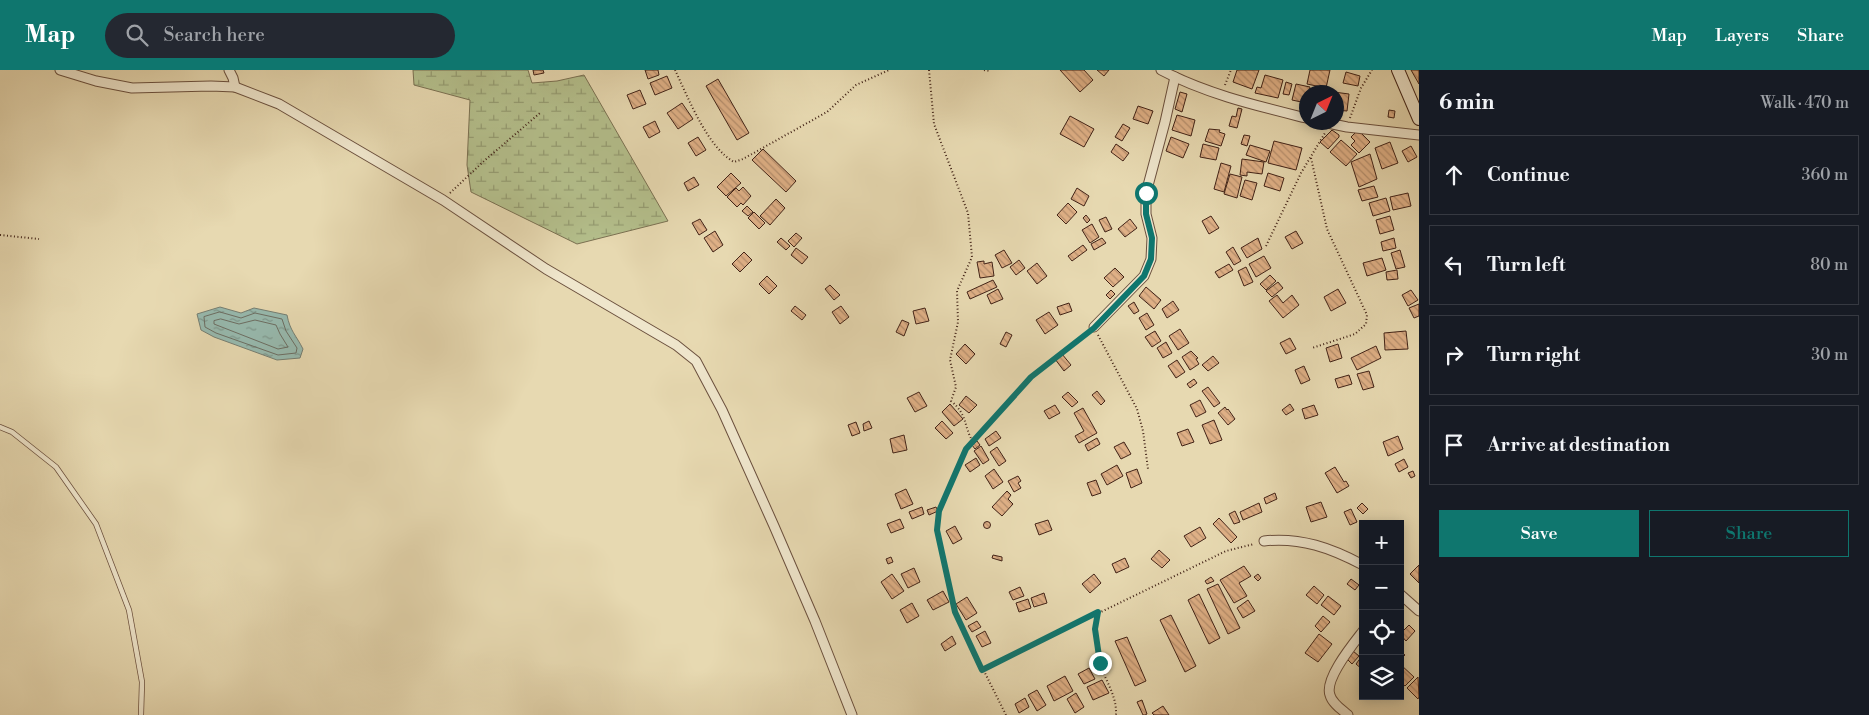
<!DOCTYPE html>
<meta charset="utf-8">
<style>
body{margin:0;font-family:"Libre Bodoni",serif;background:#242831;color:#f1f3f6}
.controls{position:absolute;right:15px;bottom:15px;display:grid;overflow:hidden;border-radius:0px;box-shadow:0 2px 12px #0003}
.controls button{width:45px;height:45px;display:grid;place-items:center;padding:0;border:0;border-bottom:1px solid #363941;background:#171b24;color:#f1f3f6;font:25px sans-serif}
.compass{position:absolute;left:1299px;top:15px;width:45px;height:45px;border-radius:50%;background:#171b24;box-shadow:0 2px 12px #0003;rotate:43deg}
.stop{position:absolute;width:15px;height:15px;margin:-11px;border:4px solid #0f766e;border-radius:50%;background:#fff}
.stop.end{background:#0f766e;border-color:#fff;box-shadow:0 1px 5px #0008}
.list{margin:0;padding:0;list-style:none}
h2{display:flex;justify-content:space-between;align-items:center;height:65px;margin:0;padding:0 20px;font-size:21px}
h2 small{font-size:16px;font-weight:400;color:#9ea1a6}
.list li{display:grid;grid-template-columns:32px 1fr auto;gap:15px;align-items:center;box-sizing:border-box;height:80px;margin:0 10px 10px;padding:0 10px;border:1px solid #363941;border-radius:0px}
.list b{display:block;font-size:19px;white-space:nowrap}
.list em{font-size:16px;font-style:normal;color:#9ea1a6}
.actions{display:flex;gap:10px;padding:15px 20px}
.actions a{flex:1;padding:11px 0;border:1px solid #0f766e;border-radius:0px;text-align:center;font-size:18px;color:#0f766e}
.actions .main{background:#0f766e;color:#fff}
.icon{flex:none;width:28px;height:28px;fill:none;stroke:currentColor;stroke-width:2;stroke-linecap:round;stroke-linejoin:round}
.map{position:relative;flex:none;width:1419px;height:645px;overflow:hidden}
header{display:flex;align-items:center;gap:30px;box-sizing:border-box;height:70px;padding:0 25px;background:#0f766e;color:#fff}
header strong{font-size:24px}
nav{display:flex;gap:28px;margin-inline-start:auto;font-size:18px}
.search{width:350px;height:45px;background:#242831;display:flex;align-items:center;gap:12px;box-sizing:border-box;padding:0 18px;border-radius:28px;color:#9ea1a6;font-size:19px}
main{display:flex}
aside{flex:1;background:#171b24}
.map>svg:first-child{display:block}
.wetland{fill:url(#wetland-marsh);stroke:#7b7152}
.water{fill:url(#water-ripples);stroke:#757e72}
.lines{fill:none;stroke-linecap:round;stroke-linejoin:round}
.shore{stroke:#6c6e63;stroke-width:1}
.building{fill:url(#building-back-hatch);stroke:#422317}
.lane-casing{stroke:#6b503e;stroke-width:6}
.street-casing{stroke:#6b503e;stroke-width:11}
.secondary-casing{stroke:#422317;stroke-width:14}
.path{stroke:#422317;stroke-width:2;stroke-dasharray:1 2.5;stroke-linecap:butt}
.lane{stroke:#efe6cc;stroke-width:4.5}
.street{stroke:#efe6cc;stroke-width:9}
.secondary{stroke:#efe6cc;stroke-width:12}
.route{stroke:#0f766e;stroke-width:6}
</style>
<header>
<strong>Map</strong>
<div class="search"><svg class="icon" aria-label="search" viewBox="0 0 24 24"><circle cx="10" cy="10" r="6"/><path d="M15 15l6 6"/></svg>Search here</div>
<nav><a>Map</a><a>Layers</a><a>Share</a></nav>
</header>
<main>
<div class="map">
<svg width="1419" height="645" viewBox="0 0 1419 645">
<defs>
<pattern id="wetland-marsh" width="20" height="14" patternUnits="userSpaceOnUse" patternTransform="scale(1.25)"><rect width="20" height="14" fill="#b4bf8c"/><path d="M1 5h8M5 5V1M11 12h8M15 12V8" fill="none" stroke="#949b71"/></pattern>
<pattern id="water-ripples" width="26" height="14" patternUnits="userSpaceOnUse" patternTransform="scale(1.25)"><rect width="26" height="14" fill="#97baaf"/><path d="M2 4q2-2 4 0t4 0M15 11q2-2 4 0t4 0" fill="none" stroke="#7d978d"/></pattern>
<pattern id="building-back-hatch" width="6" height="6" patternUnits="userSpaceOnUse" patternTransform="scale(1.25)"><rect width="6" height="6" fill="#dfb086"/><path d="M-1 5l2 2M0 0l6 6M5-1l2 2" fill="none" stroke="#b68f6d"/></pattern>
</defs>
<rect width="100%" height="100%" fill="#e7d9b1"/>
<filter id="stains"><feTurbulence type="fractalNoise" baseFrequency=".004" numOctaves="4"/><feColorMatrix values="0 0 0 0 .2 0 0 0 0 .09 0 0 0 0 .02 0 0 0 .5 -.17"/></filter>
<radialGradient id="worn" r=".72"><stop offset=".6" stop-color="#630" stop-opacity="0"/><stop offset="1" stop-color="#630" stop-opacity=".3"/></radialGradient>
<polygon class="wetland" points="413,0 528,0 532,13 557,11 584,5 668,151 577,174 471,122 467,95 470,30 414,15"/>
<path class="water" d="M220 237 241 243 254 238 287 245C290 261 296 265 303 279L300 288 277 290 214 267 201 260 197 244Z"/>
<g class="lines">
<g class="shore">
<polygon points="220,242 241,248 255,243 282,249 286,261 297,278 296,283 278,285 216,263 205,257 204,247"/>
<polygon points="221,249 239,254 255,250 276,255 280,264 288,277 278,279 214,254 214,251"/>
</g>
</g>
<g class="building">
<polygon points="533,0 543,0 544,3 534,5"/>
<polygon points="645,0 658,0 659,5 648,9"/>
<polygon points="1060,0 1084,0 1093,10 1080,22"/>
<polygon points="1097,0 1109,0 1104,6"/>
<polygon points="1237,0 1259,0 1252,19 1233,12"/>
<polygon points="1310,0 1330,0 1326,18 1307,14"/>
<polygon points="1411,0 1419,0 1419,14"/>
<polygon points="1346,2 1360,6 1358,16 1343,13"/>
<polygon points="1265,5 1283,10 1278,28 1255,23 1257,17 1261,18"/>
<polygon points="667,6 672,18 655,25 650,13"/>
<polygon points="718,9 749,63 737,70 706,16"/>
<polygon points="1286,12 1292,14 1289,25 1283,24"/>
<polygon points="1296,14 1310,17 1309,22 1306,22 1306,33 1292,30"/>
<polygon points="640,20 646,34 633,39 627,25"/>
<polygon points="1326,21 1349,24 1347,41 1336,40 1336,22 1326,22"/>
<polygon points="1180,22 1187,24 1182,42 1175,39"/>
<polygon points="682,33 693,49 678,59 667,43"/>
<polygon points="1138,36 1153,41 1148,54 1133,49"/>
<polygon points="1238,38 1242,39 1237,58 1229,56 1232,46 1236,47"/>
<polygon points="1389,40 1395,41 1394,48 1388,47"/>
<polygon points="1177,45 1195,50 1191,66 1172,60"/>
<polygon points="1070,46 1094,59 1084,77 1060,64"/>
<polygon points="655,51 660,62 649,68 643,57"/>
<polygon points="1123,54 1130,58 1122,71 1115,67"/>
<polygon points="1209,59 1220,60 1219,62 1225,64 1221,76 1205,71"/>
<polygon points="1332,60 1339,65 1339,67 1328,79 1320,72"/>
<polygon points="1358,60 1370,72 1359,83 1351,75 1355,71 1351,67"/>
<polygon points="1244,65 1250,66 1247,76 1241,74"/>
<polygon points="698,67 706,80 696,86 688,73"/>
<polygon points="1171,67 1189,74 1183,88 1166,81"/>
<polygon points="1341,70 1357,84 1346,96 1330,82"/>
<polygon points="1274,71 1302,78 1296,100 1268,93"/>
<polygon points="1390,72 1398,93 1382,99 1375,78"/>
<polygon points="1116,74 1129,83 1123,91 1111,82"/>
<polygon points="1203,74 1219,78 1216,90 1200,87"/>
<polygon points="1250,75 1270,81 1266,92 1246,85"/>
<polygon points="1411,76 1417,87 1408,92 1402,81"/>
<polygon points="763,79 796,111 786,122 752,90"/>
<polygon points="1370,84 1377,109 1359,117 1351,92"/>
<polygon points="1242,89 1264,92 1262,104 1247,102 1247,106 1240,105"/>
<polygon points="1221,93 1231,96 1224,122 1214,119"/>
<polygon points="731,103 741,113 726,126 717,117"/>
<polygon points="1268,103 1284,108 1280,121 1264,116"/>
<polygon points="1230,104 1242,107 1237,128 1224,124"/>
<polygon points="694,107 699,115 688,121 684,113"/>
<polygon points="1245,110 1257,113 1252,130 1240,126"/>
<polygon points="1374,116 1378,127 1362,131 1358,120"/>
<polygon points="743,117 751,126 743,135 741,133 737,137 727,127 736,118 739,121"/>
<polygon points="1077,118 1089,126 1084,136 1071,129"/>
<polygon points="1408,123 1411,136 1393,140 1390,127"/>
<polygon points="1386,128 1390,141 1373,146 1369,133"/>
<polygon points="776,129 785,138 770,155 760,146"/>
<polygon points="1068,133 1077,142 1066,154 1057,145"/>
<polygon points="747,136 753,142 748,146 742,141"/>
<polygon points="754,142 765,153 759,159 748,148"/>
<polygon points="1086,145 1090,150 1087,153 1083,148"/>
<polygon points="1211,146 1219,158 1209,164 1202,151"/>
<polygon points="1390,146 1394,160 1380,164 1376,150"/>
<polygon points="1106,147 1112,159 1105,162 1099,150"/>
<polygon points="700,149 707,160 699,165 692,153"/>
<polygon points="1130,149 1137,158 1125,167 1118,159"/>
<polygon points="1092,154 1099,167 1090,173 1082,160"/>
<polygon points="715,161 723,175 713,182 704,168"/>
<polygon points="1296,161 1303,173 1292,179 1285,167"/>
<polygon points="796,163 802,168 794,177 788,171"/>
<polygon points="781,168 790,176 786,180 777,172"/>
<polygon points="1102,168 1106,173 1094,180 1091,174"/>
<polygon points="1258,168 1262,179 1247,188 1241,178"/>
<polygon points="1394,168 1396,178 1383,181 1381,172"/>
<polygon points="1083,175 1087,180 1072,191 1068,186"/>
<polygon points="1233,177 1241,191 1234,195 1226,182"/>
<polygon points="796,178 808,187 802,194 791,185"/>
<polygon points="1004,180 1012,193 1002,198 995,185"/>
<polygon points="1400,180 1405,197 1396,199 1391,183"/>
<polygon points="744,182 752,190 740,202 732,194"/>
<polygon points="1264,186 1271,198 1256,207 1249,194"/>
<polygon points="1382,188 1386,200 1367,206 1363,193"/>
<polygon points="1019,190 1025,198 1016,205 1010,197"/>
<polygon points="984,191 984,194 992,192 994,206 980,208 977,192"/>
<polygon points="1037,193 1047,206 1037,214 1027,201"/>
<polygon points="1229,194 1233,200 1219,208 1215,202"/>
<polygon points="1246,197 1253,212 1244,216 1238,201"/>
<polygon points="1115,198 1124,207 1113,217 1104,208"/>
<polygon points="1397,200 1398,209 1387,210 1386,202"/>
<polygon points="1270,205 1276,211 1266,220 1260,214"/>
<polygon points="767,206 777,216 769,224 759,214"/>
<polygon points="993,210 997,217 970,229 967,222"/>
<polygon points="1278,212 1283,218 1272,227 1266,221"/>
<polygon points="830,215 840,225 834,230 825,219"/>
<polygon points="1146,217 1161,230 1154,239 1139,226"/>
<polygon points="998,219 1003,229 991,234 987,225"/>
<polygon points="1338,219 1346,233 1331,241 1324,227"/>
<polygon points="1111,220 1115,224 1110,229 1106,225"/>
<polygon points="1411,220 1418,230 1408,236 1402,225"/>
<polygon points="1277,225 1283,233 1292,225 1299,235 1283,248 1269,231"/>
<polygon points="1173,231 1179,240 1167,248 1162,239"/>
<polygon points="1134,232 1139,241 1134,244 1128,236"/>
<polygon points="1069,233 1072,241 1060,245 1057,237"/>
<polygon points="1419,234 1419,246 1414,248 1409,238"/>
<polygon points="795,236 806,245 802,250 791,241"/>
<polygon points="841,236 849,247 840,254 832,242"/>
<polygon points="925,238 929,251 916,254 913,241"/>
<polygon points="1049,242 1058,255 1045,264 1036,250"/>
<polygon points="1147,243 1154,255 1146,260 1139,248"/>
<polygon points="902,250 909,253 904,266 896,262"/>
<polygon points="1180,259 1189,273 1178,280 1169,266"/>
<polygon points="1155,261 1161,271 1152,277 1145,267"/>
<polygon points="1406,261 1408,279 1385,280 1384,263"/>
<polygon points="1006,262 1012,265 1006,277 1000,274"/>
<polygon points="1290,268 1296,279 1286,284 1280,273"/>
<polygon points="1166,272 1172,283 1163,288 1157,278"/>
<polygon points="965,274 975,284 966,294 956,284"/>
<polygon points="1338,274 1342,288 1330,292 1326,278"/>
<polygon points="1376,276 1381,288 1357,300 1351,288"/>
<polygon points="1191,281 1198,288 1196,289 1199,294 1190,300 1182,287"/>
<polygon points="1062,284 1071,295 1064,301 1055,289"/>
<polygon points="1213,286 1219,293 1208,301 1202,295"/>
<polygon points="1177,290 1185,302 1176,308 1168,296"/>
<polygon points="1304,296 1310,310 1301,314 1295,300"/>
<polygon points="1369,301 1374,317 1363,320 1357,304"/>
<polygon points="1349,305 1352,314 1338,318 1335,309"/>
<polygon points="1194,309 1197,313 1190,318 1187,314"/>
<polygon points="1208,317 1220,333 1214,337 1202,321"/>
<polygon points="1097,321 1105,331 1101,335 1092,325"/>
<polygon points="919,322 927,336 915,342 907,328"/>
<polygon points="1068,322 1078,332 1072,337 1062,327"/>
<polygon points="966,326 977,335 969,343 959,335"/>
<polygon points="1200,330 1206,342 1196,347 1190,335"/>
<polygon points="950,334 963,349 954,356 942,342"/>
<polygon points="1290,334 1294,340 1286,345 1282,340"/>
<polygon points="1055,335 1060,343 1049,349 1044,341"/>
<polygon points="1314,335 1318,345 1305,349 1302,339"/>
<polygon points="1225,337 1227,340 1228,339 1235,349 1228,355 1218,343"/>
<polygon points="1083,338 1097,363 1079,373 1075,366 1084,361 1074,343"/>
<polygon points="1214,350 1222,370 1210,374 1202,355"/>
<polygon points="869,351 872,358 864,361 863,354"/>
<polygon points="942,351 953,363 946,369 935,358"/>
<polygon points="856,352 860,363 852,366 848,355"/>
<polygon points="1188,359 1194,372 1182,376 1177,363"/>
<polygon points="996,361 1001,368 989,376 985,369"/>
<polygon points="904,365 907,380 893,383 890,369"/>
<polygon points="1398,366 1403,379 1388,386 1383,372"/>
<polygon points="1097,368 1100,374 1088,381 1085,375"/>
<polygon points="977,371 980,375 975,379 972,375"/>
<polygon points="1124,372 1131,384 1121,389 1114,377"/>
<polygon points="981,376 989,390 983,394 974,381"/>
<polygon points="997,377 1006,391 999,396 990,382"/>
<polygon points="976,388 980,395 970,402 965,395"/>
<polygon points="1404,389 1408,397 1399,402 1395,394"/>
<polygon points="1117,395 1123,406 1107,415 1101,404"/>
<polygon points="1335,397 1344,412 1346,411 1349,416 1337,423 1325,403"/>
<polygon points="994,399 1003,412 993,419 985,406"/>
<polygon points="1137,399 1142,413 1131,418 1126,403"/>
<polygon points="1413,401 1415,406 1411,408 1408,403"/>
<polygon points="1018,406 1021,411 1018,413 1021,418 1014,422 1008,411"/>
<polygon points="1096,410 1101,423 1092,426 1087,413"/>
<polygon points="906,419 913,434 901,439 895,424"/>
<polygon points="1007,421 1011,425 1008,429 1013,434 1002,446 992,437"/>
<polygon points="1275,423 1277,429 1266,434 1264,428"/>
<polygon points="1321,432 1327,447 1311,452 1306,437"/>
<polygon points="1259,433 1262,442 1243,450 1240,442"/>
<polygon points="1362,433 1368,439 1363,444 1357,438"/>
<polygon points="922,437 924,444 912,449 909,442"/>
<polygon points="936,437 938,441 929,445 927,440"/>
<polygon points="1351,439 1357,452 1350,455 1344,442"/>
<polygon points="1235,441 1240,452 1234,454 1229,444"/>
<polygon points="1219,448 1237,467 1231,473 1213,454"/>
<polygon points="900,449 904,458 891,463 887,454"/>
<polygon points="1048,450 1052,460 1039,465 1035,454"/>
<circle cx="987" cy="455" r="3.5"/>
<polygon points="955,456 962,469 953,474 946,461"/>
<polygon points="1200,457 1206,468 1191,477 1184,466"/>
<polygon points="1159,480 1170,490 1162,498 1151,489"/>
<polygon points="993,485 1002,487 1002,491 992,488"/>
<polygon points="891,487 893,492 888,494 886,489"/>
<polygon points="1125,488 1129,497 1116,503 1112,494"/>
<polygon points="1419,495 1419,513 1410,504"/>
<polygon points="1244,496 1251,506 1239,513 1247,526 1234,533 1220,510"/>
<polygon points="914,498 920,512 908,518 901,504"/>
<polygon points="892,504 904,521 892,529 881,512"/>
<polygon points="1094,504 1101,513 1090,523 1082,514"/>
<polygon points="1258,504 1261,508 1258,511 1254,507"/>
<polygon points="1211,507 1214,511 1207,514 1205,511"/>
<polygon points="1351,509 1359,515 1355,520 1347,514"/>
<polygon points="1218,514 1240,558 1228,564 1207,519"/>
<polygon points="1314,516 1324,525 1317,534 1306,525"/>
<polygon points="1020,517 1024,526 1013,530 1009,522"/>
<polygon points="943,521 949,532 933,540 927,530"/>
<polygon points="1044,523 1047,533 1034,537 1031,528"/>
<polygon points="1199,524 1220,568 1209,574 1188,530"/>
<polygon points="1328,526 1341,536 1334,545 1321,535"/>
<polygon points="967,527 977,543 966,550 956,534"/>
<polygon points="1028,529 1031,538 1019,542 1016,533"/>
<polygon points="1248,530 1255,541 1243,548 1237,538"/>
<polygon points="912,533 919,546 907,553 900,540"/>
<polygon points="1171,545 1196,596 1185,602 1160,550"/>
<polygon points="1323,546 1330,552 1321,562 1315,556"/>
<polygon points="977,551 981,557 972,562 968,556"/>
<polygon points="1409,555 1415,561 1406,571 1400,564"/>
<polygon points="985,561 991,573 982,577 976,566"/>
<polygon points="1319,564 1332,574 1318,592 1305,583"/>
<polygon points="952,566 956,574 945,581 941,574"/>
<polygon points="1127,567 1146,611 1135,616 1115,571"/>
<polygon points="1400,580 1405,585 1400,590"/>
<polygon points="1353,581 1359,586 1352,594 1347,589"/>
<polygon points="1362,586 1363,586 1363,600 1356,594"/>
<polygon points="1400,594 1414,607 1405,616 1400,612"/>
<polygon points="1089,598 1095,609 1084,614 1078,604"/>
<polygon points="1065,606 1073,621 1054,631 1047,616"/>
<polygon points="1418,607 1419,627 1418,629 1407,618"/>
<polygon points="1102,610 1109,623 1093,630 1087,617"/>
<polygon points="1037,620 1046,635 1037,641 1028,625"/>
<polygon points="1076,623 1084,637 1075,643 1067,629"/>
<polygon points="1025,628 1029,637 1019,643 1015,634"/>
<polygon points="1142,630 1147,644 1145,645 1143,645 1137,632"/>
<polygon points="1163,636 1169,645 1154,645 1152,643"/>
</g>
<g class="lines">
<g class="lane-casing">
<polyline id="lane" points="0,357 12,362 56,397 96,454 129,540 142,612 141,645"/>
</g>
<g class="street-casing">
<g id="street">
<polyline points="60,0 96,11 132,18 211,16 235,17 279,34 443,130 546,199 676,275 696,291 722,340 774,456 815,551 852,645"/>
<polyline points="229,0 233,8 235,17"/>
<path d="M1161 0C1206 24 1258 36 1306 48"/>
<polyline points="1323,52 1347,57 1419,65"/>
<polyline points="1094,257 1144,206 1151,189 1152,168 1146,144 1146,123 1165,52 1175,7"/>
<path d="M1264 471C1301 467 1331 478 1363 495"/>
<polyline points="1400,524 1419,541"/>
<path d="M1348 645C1341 639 1332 633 1330 625 1324 609 1353 574 1363 561"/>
</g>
</g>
<g class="secondary-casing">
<polyline id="secondary" points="1398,0 1419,49"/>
</g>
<g class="path">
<path d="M675 0C688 27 707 77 734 92L743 89 827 42 856 15 889 0"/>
<path d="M929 0 934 54 968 143 972 187 957 221 958 252 950 290 956 317 951 331C968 345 963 355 973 372"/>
<polyline points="984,0 990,1"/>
<polyline points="1225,15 1231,0"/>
<polyline points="1350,48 1361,18 1372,0"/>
<polyline points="1311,88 1327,159 1367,245 1366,254 1355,264 1312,278"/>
<polyline points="450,123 484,91 540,43"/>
<polyline points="0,165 39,169"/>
<polyline points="1266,176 1301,103 1325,63"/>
<polyline points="1098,265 1137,339 1143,361 1148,399"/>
<path d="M1098 542C1095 559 1095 576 1100 593 1105 611 1117 625 1116 645"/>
<polyline points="982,600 1226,481 1254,474"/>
<polyline points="1006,645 955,543 937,460 939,441 966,379 984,361 1031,307 1087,263"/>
</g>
<use href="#lane" class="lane"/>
<use href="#street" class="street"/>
<use href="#secondary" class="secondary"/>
</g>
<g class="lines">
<polyline class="route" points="1100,593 1095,559 1098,542 982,600 955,542 937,460 939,441 966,379 1031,307 1094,258 1144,206 1151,189 1152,168 1146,144 1146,123"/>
</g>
<rect width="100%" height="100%" filter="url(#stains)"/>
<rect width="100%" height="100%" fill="url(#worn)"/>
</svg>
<div class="controls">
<button>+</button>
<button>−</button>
<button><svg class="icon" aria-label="locate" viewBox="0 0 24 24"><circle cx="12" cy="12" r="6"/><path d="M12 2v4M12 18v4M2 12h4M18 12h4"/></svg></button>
<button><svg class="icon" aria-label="layers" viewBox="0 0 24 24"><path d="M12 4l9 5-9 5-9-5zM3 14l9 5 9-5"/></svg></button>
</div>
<svg class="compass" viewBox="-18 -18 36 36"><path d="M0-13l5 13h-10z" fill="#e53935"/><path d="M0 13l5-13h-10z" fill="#9ea1a6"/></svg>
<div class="stop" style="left:1146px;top:123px"></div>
<div class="stop end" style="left:1100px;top:593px"></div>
</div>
<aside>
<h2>6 min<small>Walk · 470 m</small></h2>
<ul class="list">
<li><svg class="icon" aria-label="ahead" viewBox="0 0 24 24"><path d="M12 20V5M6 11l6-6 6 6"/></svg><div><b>Continue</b></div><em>360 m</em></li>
<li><svg class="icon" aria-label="left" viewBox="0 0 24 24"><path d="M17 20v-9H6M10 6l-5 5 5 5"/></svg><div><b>Turn left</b></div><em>80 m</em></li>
<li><svg class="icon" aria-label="right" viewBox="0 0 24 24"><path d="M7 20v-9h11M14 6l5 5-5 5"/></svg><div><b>Turn right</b></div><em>30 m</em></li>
<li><svg class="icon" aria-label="arrive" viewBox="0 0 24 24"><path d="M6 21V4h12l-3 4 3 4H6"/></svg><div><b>Arrive at destination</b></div></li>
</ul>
<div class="actions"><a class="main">Save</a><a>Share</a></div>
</aside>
</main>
